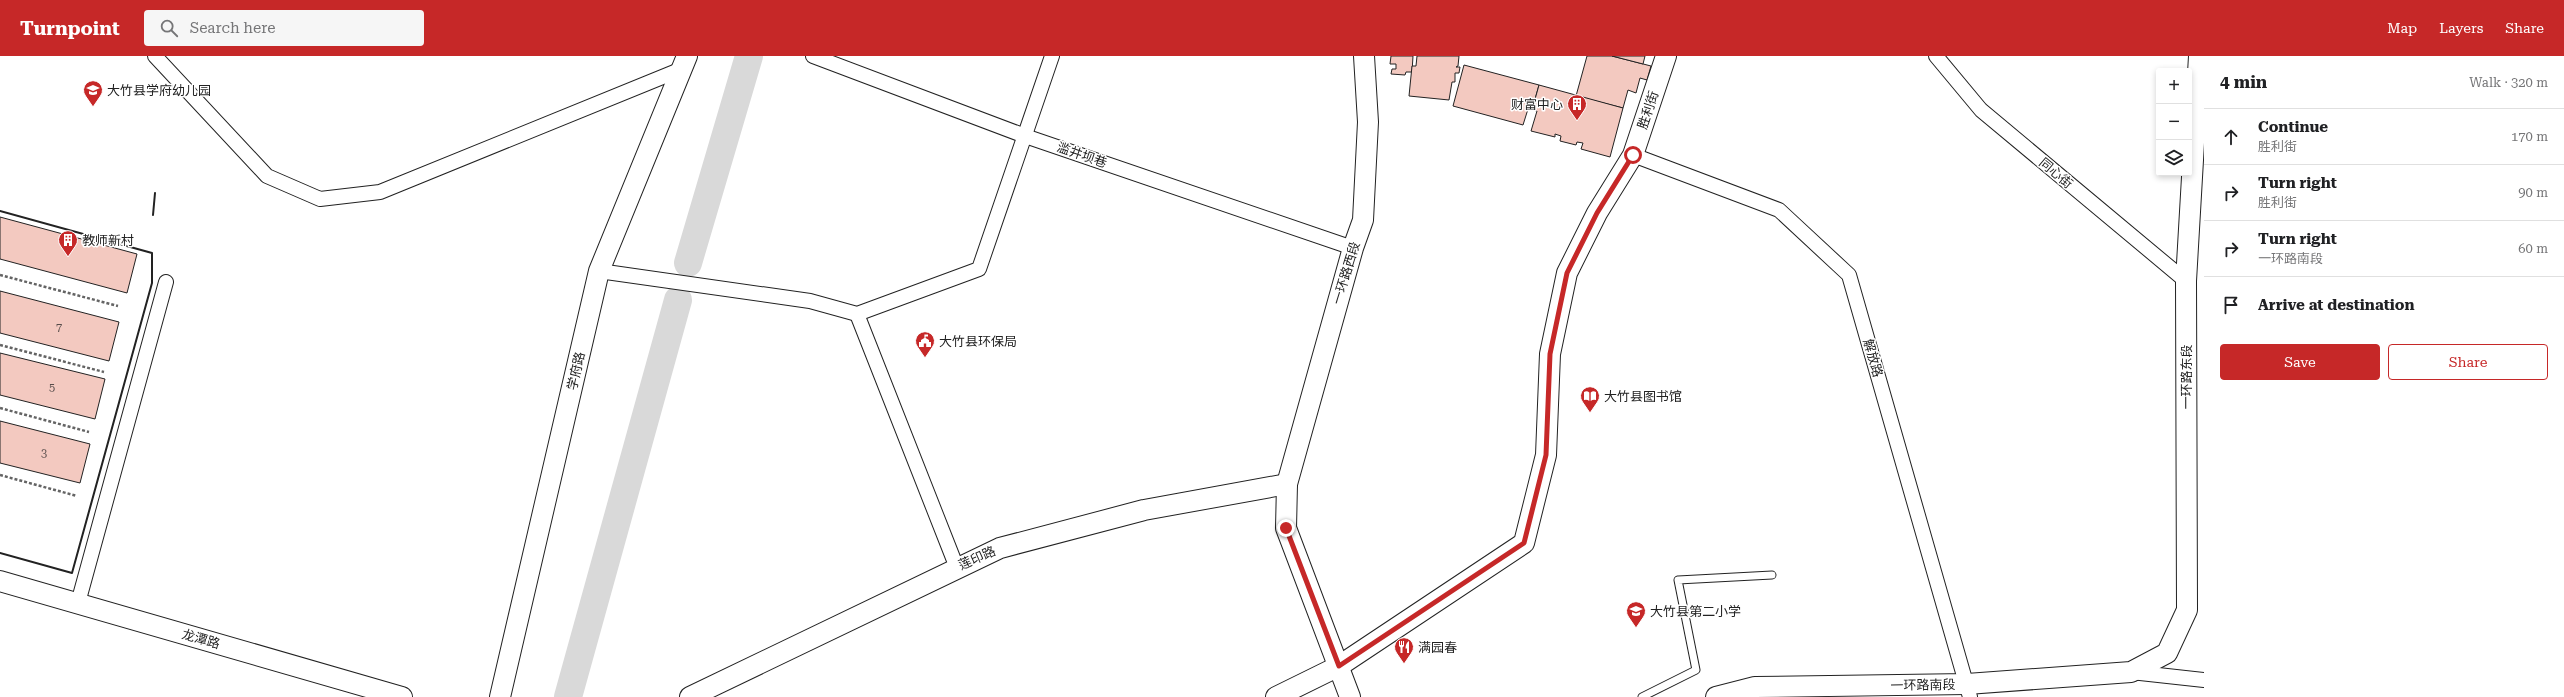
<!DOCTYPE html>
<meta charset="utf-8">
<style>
body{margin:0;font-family:"Roboto Serif","Noto Sans SC",serif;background:#f6f6f6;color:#202124}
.controls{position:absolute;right:12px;top:12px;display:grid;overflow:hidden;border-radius:4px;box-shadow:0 2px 6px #0003}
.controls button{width:36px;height:36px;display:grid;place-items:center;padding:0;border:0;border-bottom:1px solid #e0e0e0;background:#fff;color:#202124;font:20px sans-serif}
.stop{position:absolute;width:12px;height:12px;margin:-9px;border:3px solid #c62828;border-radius:50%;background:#fff}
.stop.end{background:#c62828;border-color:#fff;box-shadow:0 1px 4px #0008}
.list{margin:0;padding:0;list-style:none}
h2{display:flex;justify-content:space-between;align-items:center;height:52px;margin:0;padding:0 16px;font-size:17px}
h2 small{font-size:13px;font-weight:400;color:#757577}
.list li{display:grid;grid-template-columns:26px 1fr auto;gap:12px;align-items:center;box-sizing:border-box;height:56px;padding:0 16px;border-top:1px solid #e0e0e0}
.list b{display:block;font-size:15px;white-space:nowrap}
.list p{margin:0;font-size:13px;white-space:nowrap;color:#757577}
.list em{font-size:13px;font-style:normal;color:#757577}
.actions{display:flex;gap:8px;padding:12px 16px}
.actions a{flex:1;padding:9px 0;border:1px solid #c62828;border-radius:4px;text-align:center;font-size:14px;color:#c62828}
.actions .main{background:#c62828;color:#fff}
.icon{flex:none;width:22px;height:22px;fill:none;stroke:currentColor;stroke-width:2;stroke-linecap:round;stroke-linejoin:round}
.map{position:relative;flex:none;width:2204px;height:641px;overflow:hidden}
header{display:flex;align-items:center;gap:24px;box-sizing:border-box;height:56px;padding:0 20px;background:#c62828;color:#fff}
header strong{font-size:19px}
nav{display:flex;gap:22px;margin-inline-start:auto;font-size:14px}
.search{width:280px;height:36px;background:#f6f6f6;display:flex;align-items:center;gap:10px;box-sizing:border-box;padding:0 14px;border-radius:4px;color:#757577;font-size:15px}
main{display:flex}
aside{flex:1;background:#fff}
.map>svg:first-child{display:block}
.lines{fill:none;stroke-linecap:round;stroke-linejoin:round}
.river{stroke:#d9d9d9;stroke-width:28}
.building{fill:#f3c9c0;stroke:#222}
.lane-casing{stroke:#222;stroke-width:9}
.street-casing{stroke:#222;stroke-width:16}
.secondary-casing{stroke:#222;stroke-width:22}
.path{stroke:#646464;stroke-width:2.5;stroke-dasharray:3 2;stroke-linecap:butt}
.lane{stroke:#fff;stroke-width:7}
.street{stroke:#fff;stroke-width:14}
.secondary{stroke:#fff;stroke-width:20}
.wall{stroke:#222;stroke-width:2}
.route{stroke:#c62828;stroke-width:5}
.labels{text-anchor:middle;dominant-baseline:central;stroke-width:3;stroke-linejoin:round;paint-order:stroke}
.number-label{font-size:11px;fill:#564c4a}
.poi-label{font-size:13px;fill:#222;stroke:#fff;text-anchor:start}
.street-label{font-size:13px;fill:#222;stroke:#fff}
</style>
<header>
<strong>Turnpoint</strong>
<div class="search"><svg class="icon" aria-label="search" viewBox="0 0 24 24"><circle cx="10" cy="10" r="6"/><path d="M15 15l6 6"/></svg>Search here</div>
<nav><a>Map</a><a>Layers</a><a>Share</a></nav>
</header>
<main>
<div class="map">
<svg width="2204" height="641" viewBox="0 0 2204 641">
<rect width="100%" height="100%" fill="#fff"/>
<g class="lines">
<g class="river">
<polyline points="688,207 749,0"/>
<polyline points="568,641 678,244"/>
</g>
</g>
<g class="building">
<polygon points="1391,0 1413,0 1412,16 1406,16 1405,19 1391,18 1392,13 1396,13 1396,8 1390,8"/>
<polygon points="1417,0 1459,0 1458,10 1456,11 1460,11 1459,17 1455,17 1455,26 1452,26 1449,44 1409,40 1412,10 1416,10"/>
<polygon points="1587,0 1612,0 1651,10 1647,24 1640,22 1636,37 1628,34 1623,52 1576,40"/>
<polygon points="1612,0 1645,0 1643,8"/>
<polygon points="1464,9 1539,29 1532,54 1528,53 1523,69 1453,50"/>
<polygon points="1539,29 1623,52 1610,101 1581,93 1583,87 1577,86 1576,89 1560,85 1561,80 1555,78 1555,81 1531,75 1537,55 1532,54"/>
<polygon points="0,161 137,198 127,237 0,203"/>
<polygon points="0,235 119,266 109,305 0,277"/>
<polygon points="0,297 105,323 95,363 0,339"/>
<polygon points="0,365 90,388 80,427 0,407"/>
</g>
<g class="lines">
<g class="lane-casing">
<polyline id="lane" points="1642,641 1696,614 1678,524 1772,519"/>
</g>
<g class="street-casing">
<g id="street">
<polyline points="155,0 267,120 320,143 380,136 682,13"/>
<polyline points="813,0 1025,80 1353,192"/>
<polyline points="1936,0 1981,54 2186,225"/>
<polyline points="1633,99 1779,154 1849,219 1970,641"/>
<polyline points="599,215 810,245 857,258 979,213 1052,0"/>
<polyline points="857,258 957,512"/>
<polyline points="78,547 166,226"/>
<polyline points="2131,616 2204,624"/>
</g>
</g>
<g class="secondary-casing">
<g id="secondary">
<polyline points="0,525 402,641"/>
<polyline points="500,641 599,215 687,0"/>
<polyline points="690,641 1000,492 1144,454 1287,428"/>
<polyline points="1276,641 1339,610 1524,487 1546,399 1550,298 1567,217 1597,157 1633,99 1666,0"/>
<polyline points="1350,641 1286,472 1287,428 1353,192 1363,164 1368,66 1364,0"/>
<polyline points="1716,641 1755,631 1967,628 2131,616 2167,597 2187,554 2186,225 2199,0"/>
</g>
</g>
<g class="path">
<polyline points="0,219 118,250"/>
<polyline points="0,289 104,316"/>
<polyline points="0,352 89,376"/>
<polyline points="0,419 77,440"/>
</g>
<use href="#lane" class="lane"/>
<use href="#street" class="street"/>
<use href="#secondary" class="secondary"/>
<g class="wall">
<polyline points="0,155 152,197 152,227 72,517 0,497"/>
<polyline points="153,159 155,137"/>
</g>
</g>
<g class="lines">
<polyline class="route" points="1286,472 1339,610 1524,487 1546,399 1550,298 1567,217 1597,157 1633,99"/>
</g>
<defs>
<g id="school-pin" transform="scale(1)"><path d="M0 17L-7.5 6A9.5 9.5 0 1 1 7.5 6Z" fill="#c62828" stroke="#fff"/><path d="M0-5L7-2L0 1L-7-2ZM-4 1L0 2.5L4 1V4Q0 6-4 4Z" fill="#fff"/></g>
<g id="building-pin" transform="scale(1)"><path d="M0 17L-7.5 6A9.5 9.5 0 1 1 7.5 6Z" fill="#c62828" stroke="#fff"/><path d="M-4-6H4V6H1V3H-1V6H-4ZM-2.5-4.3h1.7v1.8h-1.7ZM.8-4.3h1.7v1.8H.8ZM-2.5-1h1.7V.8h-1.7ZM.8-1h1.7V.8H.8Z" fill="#fff"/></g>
<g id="civic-pin" transform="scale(1)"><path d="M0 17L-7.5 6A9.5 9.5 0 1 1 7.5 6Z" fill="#c62828" stroke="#fff"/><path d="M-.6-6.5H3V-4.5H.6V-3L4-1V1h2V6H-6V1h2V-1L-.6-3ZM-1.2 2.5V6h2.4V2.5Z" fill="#fff"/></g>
<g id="library-pin" transform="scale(1)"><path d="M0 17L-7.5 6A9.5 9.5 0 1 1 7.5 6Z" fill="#c62828" stroke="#fff"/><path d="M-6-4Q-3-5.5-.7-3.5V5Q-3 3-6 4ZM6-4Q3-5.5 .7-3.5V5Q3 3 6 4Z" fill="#fff"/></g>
<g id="restaurant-pin" transform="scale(1)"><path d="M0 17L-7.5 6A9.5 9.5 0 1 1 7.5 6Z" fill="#c62828" stroke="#fff"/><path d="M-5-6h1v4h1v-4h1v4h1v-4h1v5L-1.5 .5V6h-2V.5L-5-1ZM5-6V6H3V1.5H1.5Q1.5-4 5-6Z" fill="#fff"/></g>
</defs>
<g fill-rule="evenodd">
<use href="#school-pin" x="93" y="34"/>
<use href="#building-pin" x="1577" y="48"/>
<use href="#building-pin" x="68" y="184"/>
<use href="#civic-pin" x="925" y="285"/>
<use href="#library-pin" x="1590" y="340"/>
<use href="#school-pin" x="1636" y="555"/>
<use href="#restaurant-pin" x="1404" y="591"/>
</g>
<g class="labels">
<g class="number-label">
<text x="59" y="271">7</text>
<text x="52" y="331">5</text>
<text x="44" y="397">3</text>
</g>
<g class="poi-label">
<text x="107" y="34">大竹县学府幼儿园</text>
<text x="1563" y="48" text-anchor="end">财富中心</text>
<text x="82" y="184">教师新村</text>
<text x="939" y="285">大竹县环保局</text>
<text x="1604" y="340">大竹县图书馆</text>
<text x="1650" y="555">大竹县第二小学</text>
<text x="1418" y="591">满园春</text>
</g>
<g class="street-label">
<text transform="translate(1648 54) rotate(-71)">胜利街</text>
<text transform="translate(1082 99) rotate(19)">滥井坝巷</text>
<text transform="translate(2056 117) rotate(40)">同心街</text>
<text transform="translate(1346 217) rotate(-73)">一环路西段</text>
<text transform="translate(1873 302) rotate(74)">解放路</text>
<text transform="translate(576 315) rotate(-77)">学府路</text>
<text transform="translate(2186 321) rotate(-90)">一环路东段</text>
<text transform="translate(977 502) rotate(-24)">莲印路</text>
<text transform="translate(201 583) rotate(16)">龙潭路</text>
<text transform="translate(1923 629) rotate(-1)">一环路南段</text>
</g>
</g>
</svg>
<div class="controls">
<button>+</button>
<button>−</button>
<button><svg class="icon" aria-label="layers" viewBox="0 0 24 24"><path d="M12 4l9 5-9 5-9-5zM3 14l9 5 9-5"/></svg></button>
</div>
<div class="stop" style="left:1633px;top:99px"></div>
<div class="stop end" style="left:1286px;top:472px"></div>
</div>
<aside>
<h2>4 min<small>Walk · 320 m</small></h2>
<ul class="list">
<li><svg class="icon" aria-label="ahead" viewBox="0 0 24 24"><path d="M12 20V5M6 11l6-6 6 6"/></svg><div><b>Continue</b><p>胜利街</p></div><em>170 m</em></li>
<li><svg class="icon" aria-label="right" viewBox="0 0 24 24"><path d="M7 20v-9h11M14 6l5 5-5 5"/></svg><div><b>Turn right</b><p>胜利街</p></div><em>90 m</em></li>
<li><svg class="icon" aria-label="right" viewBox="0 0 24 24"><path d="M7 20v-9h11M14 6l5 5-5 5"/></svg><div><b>Turn right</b><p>一环路南段</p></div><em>60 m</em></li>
<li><svg class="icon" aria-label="arrive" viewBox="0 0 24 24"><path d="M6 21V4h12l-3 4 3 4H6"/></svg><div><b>Arrive at destination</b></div></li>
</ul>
<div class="actions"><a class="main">Save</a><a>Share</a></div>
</aside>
</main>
